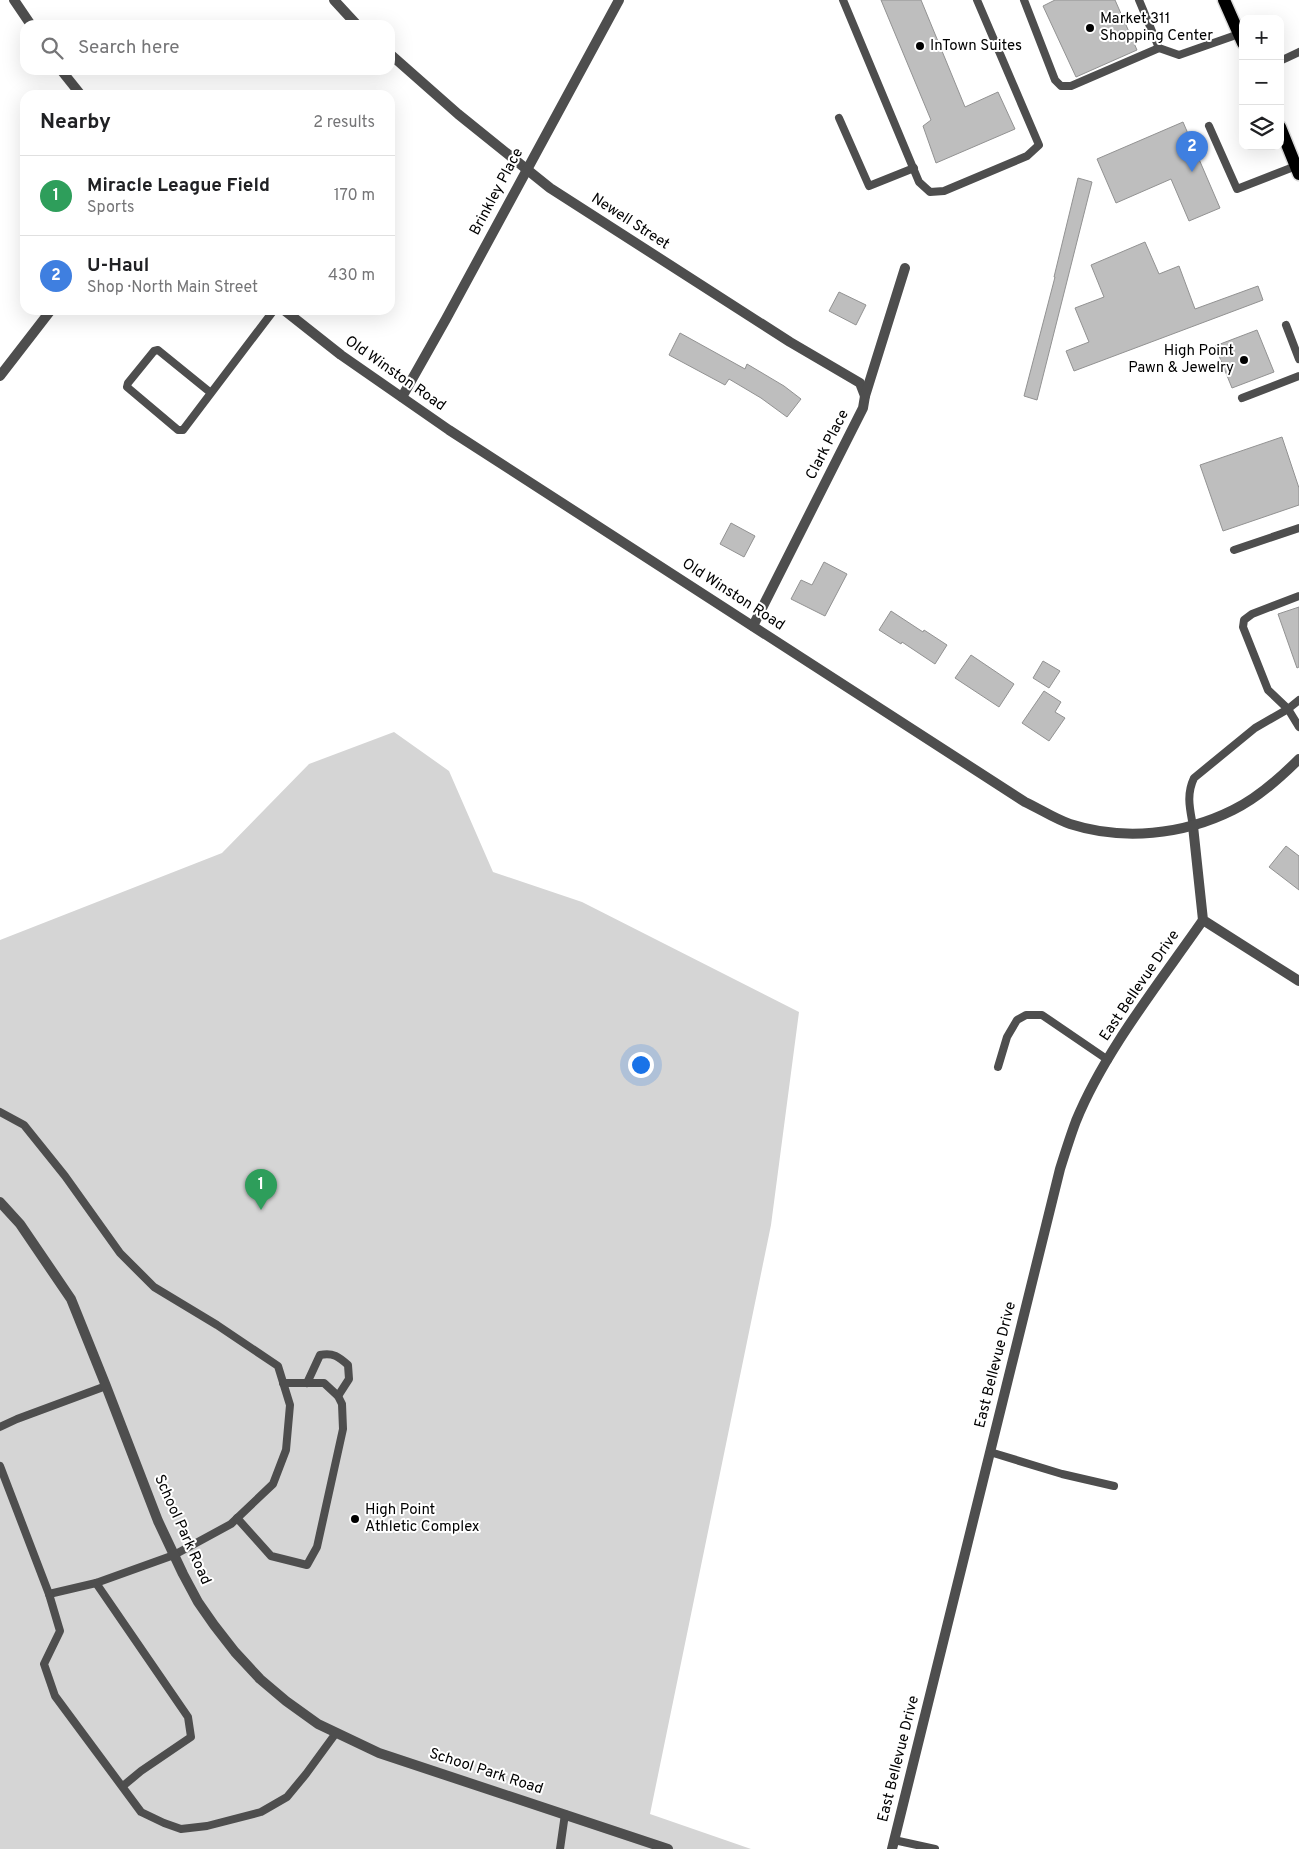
<!DOCTYPE html>
<meta charset="utf-8">
<style>
body{margin:0;font-family:Overpass,sans-serif;background:#f2f2f2;color:#202124}
.controls{position:absolute;right:15px;top:15px;display:grid;overflow:hidden;border-radius:10px;box-shadow:0 5px 20px #0002}
.controls button{width:45px;height:45px;display:grid;place-items:center;padding:0;border:0;border-bottom:1px solid #e0e0e0;background:#fff;color:#202124;font:25px sans-serif}
.you{position:absolute;left:640px;top:1064px;width:18px;height:18px;margin:-12px;border:4px solid #fff;border-radius:50%;background:#1a73e8;box-shadow:0 0 0 8px #1a73e833}
.badge{display:grid;place-items:center;width:32px;height:32px;border-radius:50%;background:#000;color:#fff;font-size:16px;font-weight:700}
.pin{position:absolute;translate:-50% -41px;filter:drop-shadow(0 1px 2px #0008)}
.pin::after{content:'';position:absolute;top:26px;width:18px;height:15px;background:inherit;clip-path:polygon(0 0,100% 0,50% 100%)}
.list{margin:0;padding:0;list-style:none}
h2{display:flex;justify-content:space-between;align-items:center;height:65px;margin:0;padding:0 20px;font-size:21px}
h2 small{font-size:16px;font-weight:400;color:#757577}
.list li{display:grid;grid-template-columns:32px 1fr auto;gap:15px;align-items:center;box-sizing:border-box;height:80px;padding:0 20px;border-top:1px solid #e0e0e0}
.list b{display:block;font-size:19px;white-space:nowrap}
.list p{margin:0;font-size:16px;white-space:nowrap;color:#757577}
.list em{font-size:16px;font-style:normal;color:#757577}
.icon{flex:none;width:28px;height:28px;fill:none;stroke:currentColor;stroke-width:2;stroke-linecap:round;stroke-linejoin:round}
.map{position:relative;flex:none;width:1299px;height:1849px;overflow:hidden}
.search{position:absolute;background:#fff;box-shadow:0 5px 20px #0002;left:20px;top:20px;width:375px;height:55px;display:flex;align-items:center;gap:12px;box-sizing:border-box;padding:0 18px;border-radius:15px;color:#757577;font-size:19px}
.panel{position:absolute;background:#fff;box-shadow:0 5px 20px #0002;left:20px;top:90px;width:375px;height:225px;border-radius:15px}
.map>svg:first-child{display:block}
.green{fill:#d5d5d5}
.building{fill:#bebebe;stroke:#929292}
.lines{fill:none;stroke-linecap:round;stroke-linejoin:round}
.primary-casing{stroke:#dbdbdb;stroke-width:15}
.service{stroke:#4e4e4e;stroke-width:8}
.minor{stroke:#4e4e4e;stroke-width:10}
.tertiary{stroke:#4e4e4e;stroke-width:10}
.primary{stroke:#000;stroke-width:12}
.poi-dot{fill:#000;stroke:#fff;stroke-width:2}
.labels{text-anchor:middle;dominant-baseline:central;stroke-width:4;stroke-linejoin:round;paint-order:stroke}
.poi-label{font-size:15px;fill:#000;stroke:#fff;text-anchor:start}
.street-label{font-size:15px;fill:#000;stroke:#fff}
</style>
<div class="map">
<svg width="1299" height="1849" viewBox="0 0 1299 1849">
<rect width="100%" height="100%" fill="#fff"/>
<polygon class="green" points="394,732 449,771 493,872 582,902 799,1012 771,1225 650,1814 751,1849 0,1849 0,940 222,853 309,764"/>
<g class="building">
<polygon points="881,0 921,0 965,107 998,92 1015,129 936,163 923,126 931,120"/>
<polygon points="1055,0 1115,0 1137,50 1076,77 1043,6"/>
<polygon points="1183,122 1220,208 1189,221 1171,179 1116,203 1097,159"/>
<polygon points="1078,178 1092,182 1037,400 1024,396 1055,277 1054,277"/>
<polygon points="1145,242 1159,274 1179,266 1195,309 1258,286 1263,300 1074,371 1066,351 1089,342 1075,308 1104,297 1091,265"/>
<polygon points="839,292 866,305 856,325 829,311"/>
<polygon points="1257,330 1274,372 1232,388 1215,346"/>
<polygon points="680,333 745,369 747,364 784,386 801,399 787,417 761,398 729,379 725,385 669,355"/>
<polygon points="1282,437 1299,488 1299,505 1223,531 1200,465"/>
<polygon points="731,523 755,536 744,557 720,544"/>
<polygon points="824,562 847,574 825,616 791,599 801,580 812,585"/>
<polygon points="1299,607 1299,667 1297,668 1278,614"/>
<polygon points="891,611 923,632 924,630 947,645 935,664 902,642 901,644 879,630"/>
<polygon points="971,655 1014,684 999,707 955,678"/>
<polygon points="1043,661 1060,671 1049,688 1033,678"/>
<polygon points="1044,691 1061,702 1055,712 1065,718 1049,741 1022,723"/>
<polygon points="1286,846 1299,856 1299,890 1269,867"/>
</g>
<g class="lines">
<g class="primary-casing">
<g id="primary">
<polyline points="1224,0 1243,43"/>
<polyline points="1280,127 1299,174"/>
</g>
</g>
<g class="service">
<polyline points="843,0 919,182 930,192 944,191 1027,156 1039,145 977,0"/>
<polyline points="1024,0 1055,80 1061,86 1071,86 1159,48"/>
<polyline points="1139,0 1159,48 1179,55 1239,34"/>
<polyline points="1280,61 1299,52"/>
<polyline points="839,118 869,186 914,168"/>
<polyline points="1209,126 1237,189 1296,166"/>
<polyline points="1286,325 1299,359"/>
<polyline points="211,393 158,350 154,351 128,383 127,387 178,430 183,430 274,310"/>
<polyline points="1242,398 1299,376"/>
<polyline points="1234,550 1299,528"/>
<polyline points="1299,596 1252,614 1244,620 1243,627 1268,690 1288,709 1299,727"/>
<path d="M1193 826C1190 809 1186 795 1194 778L1255 728 1288 709 1299 700"/>
<polyline points="998,1067 1007,1037 1017,1020 1026,1015 1042,1015 1108,1060"/>
<polyline points="0,1112 24,1125 65,1176 120,1253 154,1287 217,1325 278,1366 290,1405 286,1450 273,1484 231,1524 174,1555 96,1583 49,1594"/>
<path d="M307 1383 320 1355C333 1352 339 1357 348 1365L349 1379 338 1396"/>
<polyline points="0,1427 17,1419 106,1386"/>
<polyline points="990,1452 1062,1474 1114,1486"/>
<polyline points="0,1466 49,1594 60,1631 44,1664 55,1696 141,1812 164,1823 181,1829 207,1826 261,1812 287,1797 306,1774 336,1733"/>
<polyline points="237,1518 271,1556 307,1565 317,1547 343,1429 342,1404 338,1396 324,1383 283,1383"/>
<polyline points="96,1583 188,1717 191,1737 141,1771 123,1786"/>
<polyline points="894,1840 935,1849"/>
<polyline points="560,1849 565,1814"/>
</g>
<g class="minor">
<polyline points="334,0 357,25"/>
<polyline points="390,54 458,114 550,188 790,342 860,383 865,396"/>
<polyline points="0,376 51,310"/>
<polyline points="402,397 446,319 619,0"/>
<polyline points="753,626 863,408 865,396 905,268"/>
<polyline points="1193,826 1203,920 1299,981"/>
<polyline points="0,1202 20,1224 71,1299 106,1386 158,1521 183,1574 198,1602 214,1625 235,1652 260,1679 286,1701 318,1724 379,1753 668,1849"/>
<path d="M892 1849 1060 1169C1065 1153 1070 1137 1076 1121 1104 1052 1160 982 1203 920"/>
</g>
<g class="tertiary">
<polyline points="14,0 31,25"/>
<polyline points="61,70 81,95"/>
<path d="M284 310 341 355 449 430 1025 802C1040 809 1055 819 1070 824 1123 841 1183 835 1233 810 1256 799 1281 777 1299 759"/>
</g>
<use href="#primary" class="primary"/>
</g>
<g class="poi-dot">
<circle cx="1090" cy="28" r="5"/>
<circle cx="920" cy="46" r="5"/>
<circle cx="1244" cy="360" r="5"/>
<circle cx="355" cy="1519" r="5"/>
</g>
<g class="labels">
<g class="poi-label">
<text x="1100" y="19">Market 311<tspan x="1100" dy="17">Shopping Center</tspan></text>
<text x="930" y="46">InTown Suites</text>
<text x="1234" y="351" text-anchor="end">High Point<tspan x="1234" dy="17">Pawn &amp; Jewelry</tspan></text>
<text x="365" y="1510">High Point<tspan x="365" dy="17">Athletic Complex</tspan></text>
</g>
<g class="street-label">
<text transform="translate(497 192) rotate(-62)">Brinkley Place</text>
<text transform="translate(630 222) rotate(33)">Newell Street</text>
<text transform="translate(395 374) rotate(35)">Old Winston Road</text>
<text transform="translate(828 445) rotate(-63)">Clark Place</text>
<text transform="translate(733 595) rotate(33)">Old Winston Road</text>
<text transform="translate(1140 986) rotate(-56)">East Bellevue Drive</text>
<text transform="translate(996 1365) rotate(-76)">East Bellevue Drive</text>
<text transform="translate(182 1530) rotate(66)">School Park Road</text>
<text transform="translate(899 1759) rotate(-76)">East Bellevue Drive</text>
<text transform="translate(486 1772) rotate(18)">School Park Road</text>
</g>
</g>
</svg>
<div class="controls">
<button>+</button>
<button>−</button>
<button><svg class="icon" aria-label="layers" viewBox="0 0 24 24"><path d="M12 4l9 5-9 5-9-5zM3 14l9 5 9-5"/></svg></button>
</div>
<div class="you"></div>
<div class="pin badge" style="left:261px;top:1210px;background:#2e9e5b">1</div>
<div class="pin badge" style="left:1192px;top:172px;background:#3f7fe0">2</div>
<div class="search"><svg class="icon" aria-label="search" viewBox="0 0 24 24"><circle cx="10" cy="10" r="6"/><path d="M15 15l6 6"/></svg>Search here</div>
<section class="panel">
<h2>Nearby<small>2 results</small></h2>
<ul class="list">
<li><span class="badge" style="background:#2e9e5b">1</span><div><b>Miracle League Field</b><p>Sports</p></div><em>170 m</em></li>
<li><span class="badge" style="background:#3f7fe0">2</span><div><b>U-Haul</b><p>Shop · North Main Street</p></div><em>430 m</em></li>
</ul>
</section>
</div>
